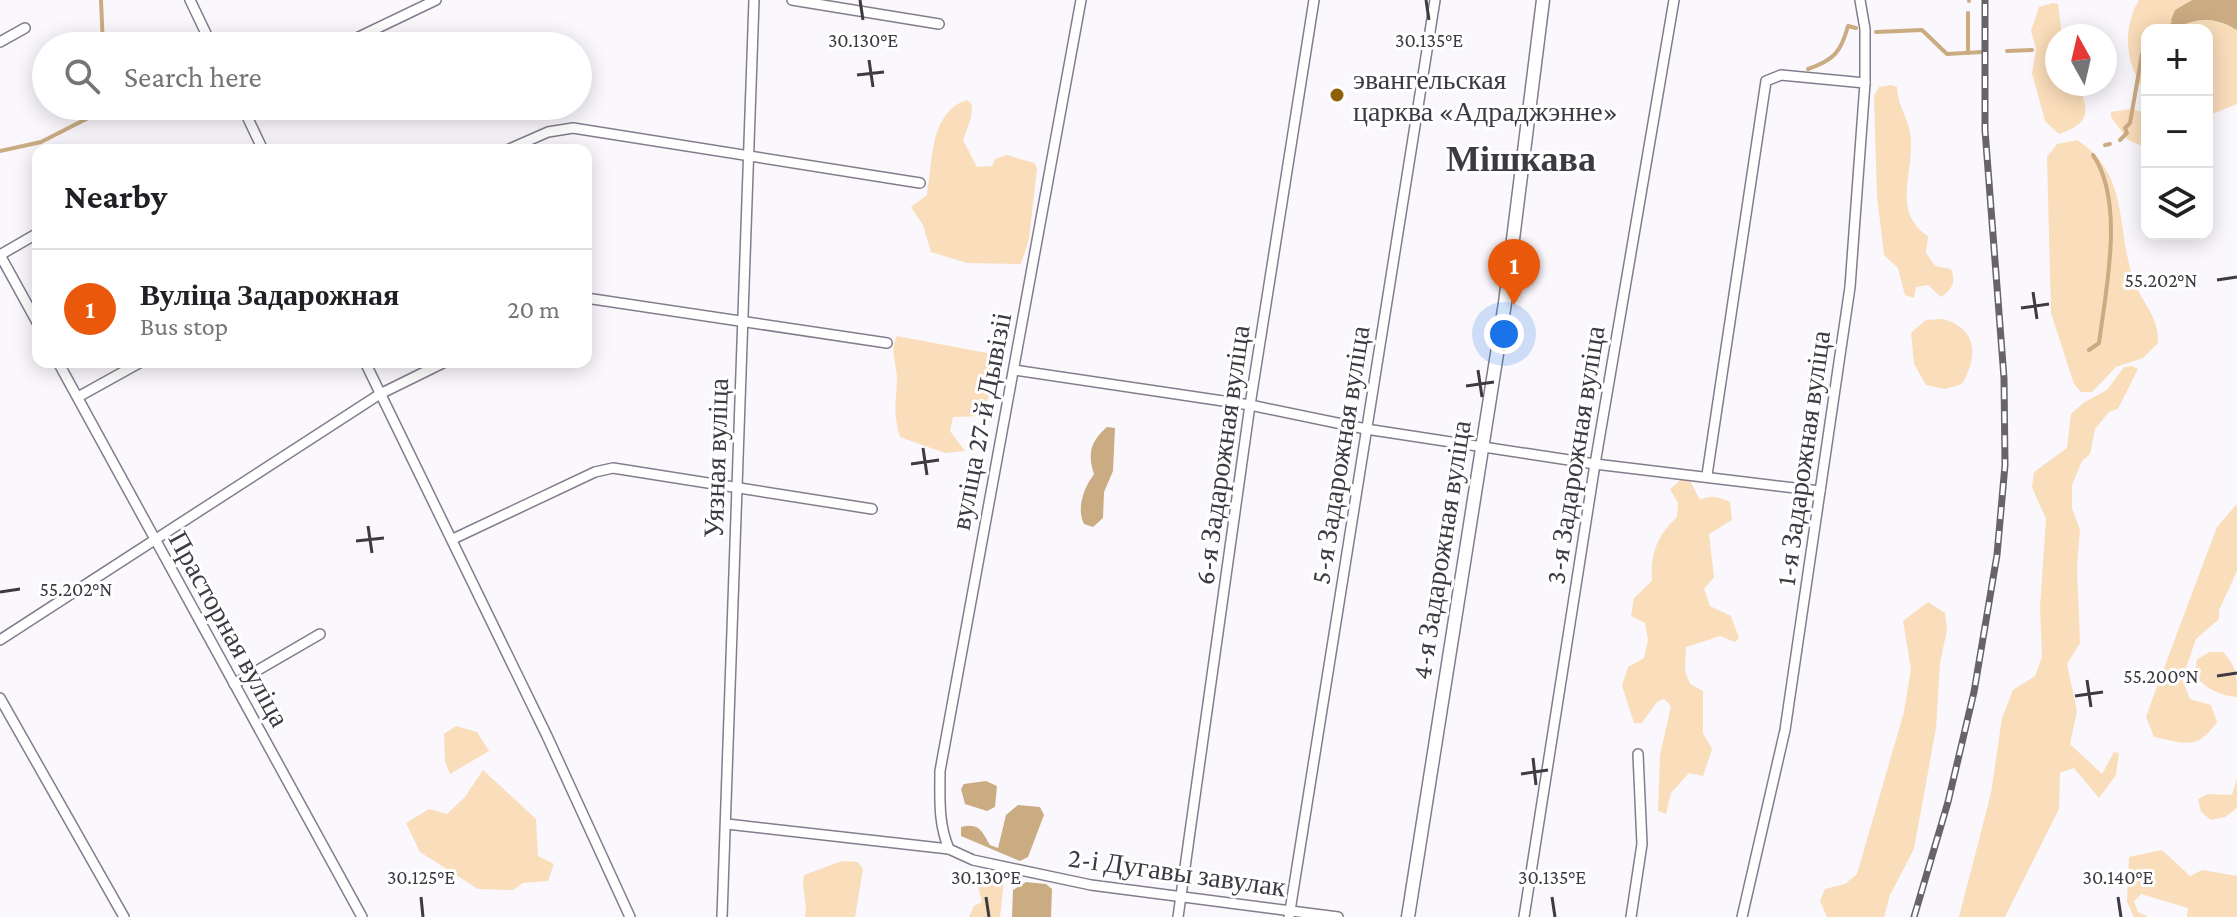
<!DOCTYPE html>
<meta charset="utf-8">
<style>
body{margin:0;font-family:"Crimson Pro",serif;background:#f2f2f2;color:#202124}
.controls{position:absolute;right:24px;top:24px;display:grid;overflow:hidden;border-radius:16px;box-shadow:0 4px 20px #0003}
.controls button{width:72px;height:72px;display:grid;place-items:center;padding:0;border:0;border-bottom:2px solid #e0e0e0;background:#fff;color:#202124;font:40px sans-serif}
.compass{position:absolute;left:2045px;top:24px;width:72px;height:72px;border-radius:50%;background:#fff;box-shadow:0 4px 20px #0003;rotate:352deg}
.you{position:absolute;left:1504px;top:334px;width:28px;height:28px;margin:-20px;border:6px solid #fff;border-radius:50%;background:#1a73e8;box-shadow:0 0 0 12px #1a73e833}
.badge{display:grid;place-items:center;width:52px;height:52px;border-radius:50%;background:#ea580c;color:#fff;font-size:26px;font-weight:700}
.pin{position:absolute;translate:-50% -66px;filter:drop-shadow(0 2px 4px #0008)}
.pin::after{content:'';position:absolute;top:42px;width:28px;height:24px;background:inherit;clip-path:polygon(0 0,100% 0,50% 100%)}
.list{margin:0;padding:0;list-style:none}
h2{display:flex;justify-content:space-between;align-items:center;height:104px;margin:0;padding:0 32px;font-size:34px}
h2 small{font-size:26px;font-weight:400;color:#757577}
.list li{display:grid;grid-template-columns:52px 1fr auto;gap:24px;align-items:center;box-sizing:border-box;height:120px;padding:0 32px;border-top:2px solid #e0e0e0}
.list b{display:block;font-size:30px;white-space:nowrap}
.list p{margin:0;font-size:26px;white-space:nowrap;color:#757577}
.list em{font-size:26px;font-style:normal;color:#757577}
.icon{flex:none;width:44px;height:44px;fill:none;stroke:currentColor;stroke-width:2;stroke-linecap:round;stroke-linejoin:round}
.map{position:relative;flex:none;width:2237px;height:917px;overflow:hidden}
.search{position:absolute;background:#fff;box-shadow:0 4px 20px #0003;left:32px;top:32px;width:560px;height:88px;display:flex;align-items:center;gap:20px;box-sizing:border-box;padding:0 28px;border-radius:44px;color:#757577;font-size:30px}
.panel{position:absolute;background:#fff;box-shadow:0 4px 20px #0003;left:32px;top:144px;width:560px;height:224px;border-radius:16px}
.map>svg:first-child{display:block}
.green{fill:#faddba}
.water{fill:#cbab82}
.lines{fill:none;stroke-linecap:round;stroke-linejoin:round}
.stream{stroke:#cbab82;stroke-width:4}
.street-casing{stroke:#837c8d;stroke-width:12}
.secondary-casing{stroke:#837c8d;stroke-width:15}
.street{stroke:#fff;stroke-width:9}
.secondary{stroke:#fff;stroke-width:12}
.rail-casing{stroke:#66636a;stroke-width:7}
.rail{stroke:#fff;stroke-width:4;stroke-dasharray:12;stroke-linecap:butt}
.ticks{fill:none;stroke:#3d3a41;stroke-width:3}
.poi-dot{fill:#8e5e09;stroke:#fff;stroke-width:3}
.labels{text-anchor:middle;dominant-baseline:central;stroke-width:6;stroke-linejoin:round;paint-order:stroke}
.poi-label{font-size:28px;fill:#3d3a41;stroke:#fff;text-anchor:start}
.street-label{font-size:28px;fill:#3d3a41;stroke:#fff}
.district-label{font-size:36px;font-weight:bold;fill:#3d3a41;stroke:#fff}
.ticks-label{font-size:20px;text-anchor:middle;fill:#3d3a41;stroke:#fff;stroke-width:6;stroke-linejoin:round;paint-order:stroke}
</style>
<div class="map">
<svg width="2237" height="917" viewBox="0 0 2237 917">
<rect width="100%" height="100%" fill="#faf8fc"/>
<g class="green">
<path d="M2139 0H2192L2175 10 2187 23C2207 18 2219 20 2237 30V104L2207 116V30H2147V94C2126 67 2121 30 2139 0Z"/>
<path d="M2053 3 2058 4 2062 36H2057V84H2077C2091 112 2090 123 2059 134L2045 121 2032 73 2036 49 2031 31 2039 7Z"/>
<path d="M1891 85 1897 87C1898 109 1911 121 1911 142 1912 177 1893 213 1928 236L1926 253 1935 266 1951 269C1956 283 1953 288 1941 297L1928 285 1916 287 1914 298 1905 295 1898 268 1884 255 1877 196 1874 96 1879 87Z"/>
<path d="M967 100 972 105 971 118 963 140 977 167 992 166 995 159 1007 155 1034 163 1037 168 1029 239 1021 264 967 263 931 252 923 225 911 207 927 195C933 163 929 112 967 100Z"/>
<polygon points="2131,109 2147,113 2147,148 2128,140 2111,117 2111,112"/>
<path d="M2077 140C2130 173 2116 231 2134 281 2143 305 2159 316 2158 343L2143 358 2116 367 2092 392H2081L2074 384 2051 313 2047 157 2057 144Z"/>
<path d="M1943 319C1978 329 1978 357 1962 384L1945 389 1926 385 1914 364 1911 333 1926 320Z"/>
<path d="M897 336 1003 356 982 416 953 417 950 431 965 451 945 453 900 437C893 413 896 403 897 379 897 362 889 353 897 336Z"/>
<polygon points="2132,366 2138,369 2118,409 2109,412 2095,429 2090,454 2082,461 2072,485 2072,508 2080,530 2077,567 2080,643 2067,664 2077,711 2070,744 2102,774 2114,752 2119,753 2116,775 2099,798 2074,768 2060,773 2059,809 2005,917 1959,917 1991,793 2002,718 2013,690 2035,676 2042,657 2040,607 2046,519 2032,487 2034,472 2067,448 2071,414 2083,403 2107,390 2124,367"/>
<path d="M1682 479 1690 481 1700 500C1712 494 1719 497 1730 502L1732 520 1709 534 1714 577 1704 589 1710 606 1731 616 1739 638 1735 642 1720 636 1686 647 1685 671 1690 684 1703 691V733L1712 749 1703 776 1689 773 1671 793 1666 814 1658 811 1660 755 1671 706 1664 699 1657 702 1642 723H1634L1622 686 1628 667 1644 658 1648 640 1645 623 1631 616 1634 598 1652 581C1650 554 1657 536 1677 517L1678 503 1670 489Z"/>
<path d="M2237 504V571L2219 610V619L2196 639 2182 679 2190 699 2211 705 2217 722C2197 751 2185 743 2154 737L2146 717 2155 692 2217 527Z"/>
<polygon points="1928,602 1945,613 1947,630 1940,663 1936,728 1914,849 1890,895 1884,917 1827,917 1820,901 1825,889 1845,884 1857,874 1904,712 1911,669 1903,621"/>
<path d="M2210 652H2223C2237 667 2237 677 2237 697 2221 696 2204 688 2195 675L2197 659Z"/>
<polygon points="456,726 477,732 489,751 450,774 445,761 444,734"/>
<polygon points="483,770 536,819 538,856 554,864 548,881 523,883 513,890 478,889 420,852 406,823 429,809 447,814 465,797"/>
<polygon points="2237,778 2237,808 2225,817 2211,820 2201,812 2198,799 2208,794 2232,795"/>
<polygon points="2162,850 2190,876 2202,870 2237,876 2237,917 2187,917 2188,908 2141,894 2134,901 2138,912 2149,917 2134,917 2127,902 2129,857"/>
<path d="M842 861 858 862 863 869 855 917H805C808 901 801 891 804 875Z"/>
<polygon points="989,870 999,873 1004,881 1000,917 969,917 974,906 982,902 976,879 980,871"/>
</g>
<g class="water">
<path d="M2192 0H2237V30C2215 17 2199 17 2175 28L2171 20 2175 10Z"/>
<path d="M1107 427 1115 428 1113 471 1104 492 1103 518 1093 527 1084 524C1076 508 1084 488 1094 474 1087 453 1091 441 1107 427Z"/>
<polygon points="986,781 997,786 995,807 987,811 965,804 961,789 964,784"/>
<path d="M1018 805 1040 807 1044 815 1028 857 1020 861 961 836V827C980 822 982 832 990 845L998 848 1006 815Z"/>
<polygon points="1026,882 1046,884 1052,889 1051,917 1012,917 1013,890"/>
</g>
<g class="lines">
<g class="stream">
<polyline points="101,0 103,46"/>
<polyline points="1969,0 1969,1"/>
<polyline points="2166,30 2173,24"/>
<polyline points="1876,32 1922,30 1947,54 1982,52"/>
<polyline points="2007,51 2032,50"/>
<polyline points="1968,53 1968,13"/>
<path d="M1808 69C1834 60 1841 52 1848 26L1856 28"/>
<polyline points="2120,140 2127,133 2125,128 2130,123 2142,54 2147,46"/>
<polyline points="2105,145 2110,144"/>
<polyline points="0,151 41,142 98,113 99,106"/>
<path d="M2089 350 2099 343C2106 289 2125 202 2093 155"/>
</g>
<g class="street-casing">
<g id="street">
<polyline points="190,0 212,46"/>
<polyline points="792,0 939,24"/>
<polyline points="0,42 25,28"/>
<polyline points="340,46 436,0"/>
<polyline points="242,106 263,150"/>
<polyline points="507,150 548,132 573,128 920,183"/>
<polyline points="0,255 38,324"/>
<polyline points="0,255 38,233"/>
<polyline points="586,298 887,343"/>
<polyline points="58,362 362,917"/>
<polyline points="365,362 547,736 630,917"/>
<polyline points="1014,370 1250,405 1366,429 1595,464 1820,491"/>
<polyline points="78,397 141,362"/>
<polyline points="1707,475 1766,81 1781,75 1865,83"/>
<polyline points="453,539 595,472 613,468 872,509"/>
<polyline points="0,640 380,394 445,362"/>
<polyline points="234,684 320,634"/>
<polyline points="0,698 124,917"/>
<polyline points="727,824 949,849 973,860 1091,885 1338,917"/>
<path d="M949 849C938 823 940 799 940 771L1081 0"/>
<polyline points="722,917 754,0"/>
<polyline points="1178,917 1250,405 1314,0"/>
<polyline points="1289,917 1435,0"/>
<polyline points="1524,917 1595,464 1674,0"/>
<polyline points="1631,917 1642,844 1638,754"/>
<polyline points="1742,917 1785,730 1850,287 1865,83 1865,29 1860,0"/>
</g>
</g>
<g class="secondary-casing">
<polyline id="secondary" points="1408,917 1505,303 1543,0"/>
</g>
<use href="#street" class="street"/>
<use href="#secondary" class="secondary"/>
<g class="rail-casing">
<polyline id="rail" points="1914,917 1948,802 1974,692 1997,555 2005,465 2004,378 1985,130 1985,0"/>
</g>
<use href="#rail" class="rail"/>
</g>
<path class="ticks" d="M860 0 863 20M1426 0 1429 20M869 60 873 87M857 75 884 72M2217 280 2237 277M2033 292 2037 319M2021 308 2049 304M1478 370 1482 397M1466 386 1494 382M923 448 927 475M911 464 939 460M368 526 372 553M356 541 384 538M0 592 20 589M2217 676 2237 673M2087 680 2091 707M2075 696 2103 692M1533 758 1536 785M1521 774 1548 770M421 897 423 917M986 897 989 917M1552 897 1555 917M2118 897 2121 917"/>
<circle class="poi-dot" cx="1337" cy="95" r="8"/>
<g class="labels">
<g class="poi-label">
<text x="1353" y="79">эвангельская<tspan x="1353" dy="32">царква «Адраджэнне»</tspan></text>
</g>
<g class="street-label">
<text transform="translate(981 421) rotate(-79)">вуліца 27-й Дывізіі</text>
<text transform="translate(1222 455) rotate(-82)">6-я Задарожная вуліца</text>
<text transform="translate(1340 455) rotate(-81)">5-я Задарожная вуліца</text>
<text transform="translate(1575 455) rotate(-81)">3-я Задарожная вуліца</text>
<text transform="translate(716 458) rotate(-88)">Уязная вуліца</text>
<text transform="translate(1803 458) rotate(-82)">1-я Задарожная вуліца</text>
<text transform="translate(1441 550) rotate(-81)">4-я Задарожная вуліца</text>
<text transform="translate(229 629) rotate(61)">Прасторная вуліца</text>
<text transform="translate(1177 872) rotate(8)">2-і Дугавы завулак</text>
</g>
<g class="district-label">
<text x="1521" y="159">Мішкава</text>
</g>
</g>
<g class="ticks-label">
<text x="863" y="47">30.130°E</text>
<text x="1429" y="47">30.135°E</text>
<text x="2161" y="287">55.202°N</text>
<text x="76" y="596">55.202°N</text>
<text x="2161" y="683">55.200°N</text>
<text x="421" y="884">30.125°E</text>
<text x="986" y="884">30.130°E</text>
<text x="1552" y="884">30.135°E</text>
<text x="2118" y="884">30.140°E</text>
</g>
</svg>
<div class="controls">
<button>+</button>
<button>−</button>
<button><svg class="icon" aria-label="layers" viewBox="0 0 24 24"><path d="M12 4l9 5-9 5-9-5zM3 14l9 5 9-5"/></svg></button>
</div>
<svg class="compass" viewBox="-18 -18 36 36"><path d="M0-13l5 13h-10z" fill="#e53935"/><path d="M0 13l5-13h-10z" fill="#757577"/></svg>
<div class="you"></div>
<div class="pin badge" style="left:1514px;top:305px">1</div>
<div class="search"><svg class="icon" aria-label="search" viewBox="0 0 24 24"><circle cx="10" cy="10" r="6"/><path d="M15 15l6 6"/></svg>Search here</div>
<section class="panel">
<h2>Nearby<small></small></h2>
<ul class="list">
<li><span class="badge">1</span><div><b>Вуліца Задарожная</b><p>Bus stop</p></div><em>20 m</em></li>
</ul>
</section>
</div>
